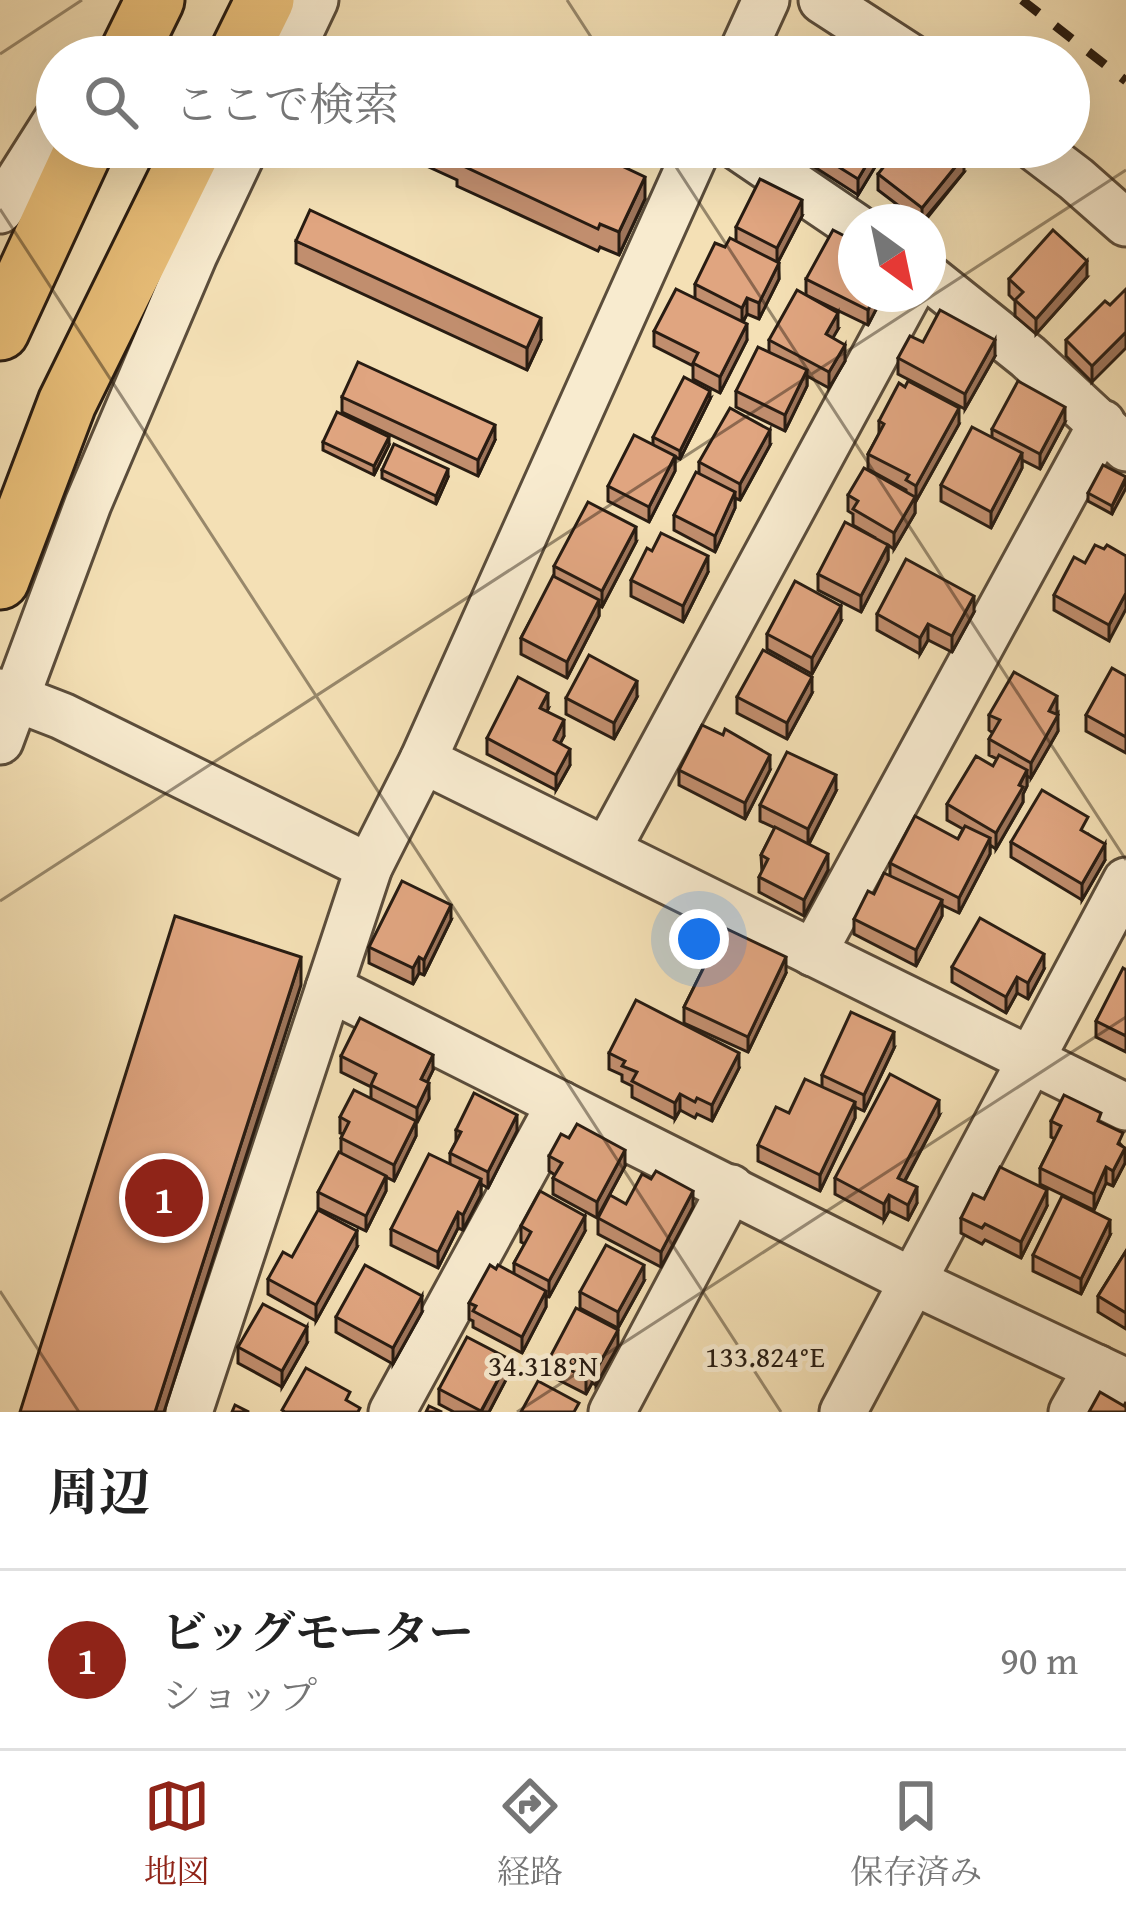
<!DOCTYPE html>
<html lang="ja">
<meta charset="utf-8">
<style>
body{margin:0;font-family:"Gentium Book Plus","Noto Serif JP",serif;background:#f6f6f6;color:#222}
.compass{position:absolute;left:838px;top:204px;width:108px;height:108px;border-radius:50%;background:#fff;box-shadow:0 12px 48px #0002;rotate:147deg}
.you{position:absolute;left:699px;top:939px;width:42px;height:42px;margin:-30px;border:9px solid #fff;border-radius:50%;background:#1a73e8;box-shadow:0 0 0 18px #1a73e833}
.badge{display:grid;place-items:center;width:78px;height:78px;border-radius:50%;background:#8f2418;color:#fff;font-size:39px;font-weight:700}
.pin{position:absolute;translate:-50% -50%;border:6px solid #fff;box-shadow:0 3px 12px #0006}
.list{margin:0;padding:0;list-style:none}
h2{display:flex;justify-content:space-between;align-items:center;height:156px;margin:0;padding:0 48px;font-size:51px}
h2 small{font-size:39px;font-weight:400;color:#767676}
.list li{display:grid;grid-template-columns:78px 1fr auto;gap:36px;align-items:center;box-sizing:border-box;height:180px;padding:0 48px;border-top:3px solid #e0e0e0}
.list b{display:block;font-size:45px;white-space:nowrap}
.list p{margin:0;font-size:39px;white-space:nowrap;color:#767676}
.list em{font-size:39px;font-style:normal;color:#767676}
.icon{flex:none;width:66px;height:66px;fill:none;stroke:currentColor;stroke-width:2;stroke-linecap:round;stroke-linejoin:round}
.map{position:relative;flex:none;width:1126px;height:1412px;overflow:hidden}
.search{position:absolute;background:#fff;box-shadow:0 12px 48px #0002;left:36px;right:36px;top:36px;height:132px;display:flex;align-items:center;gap:30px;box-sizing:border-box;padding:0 42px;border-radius:66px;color:#767676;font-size:45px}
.sheet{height:336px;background:#fff}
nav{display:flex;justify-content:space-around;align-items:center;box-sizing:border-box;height:168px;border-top:3px solid #e0e0e0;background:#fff;font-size:33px;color:#767676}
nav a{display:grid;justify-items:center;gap:6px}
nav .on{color:#8f2418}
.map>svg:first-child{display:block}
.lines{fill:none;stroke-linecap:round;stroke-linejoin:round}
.minor-casing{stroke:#5b4d3b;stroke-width:51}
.major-casing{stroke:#281c12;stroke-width:63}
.minor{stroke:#f8ebcf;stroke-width:45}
.major{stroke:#eac07a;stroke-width:57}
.rail{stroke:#281c12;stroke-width:9;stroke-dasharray:21 21;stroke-linecap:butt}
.wall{fill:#c18e6e;stroke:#281c12;stroke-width:3}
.shaded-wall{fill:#9d745a;stroke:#281c12;stroke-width:3}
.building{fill:#e0a580;stroke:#281c12;stroke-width:3}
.ticks{fill:none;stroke:#281c12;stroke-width:3;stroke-opacity:0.45}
.ticks-label{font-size:30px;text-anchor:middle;fill:#281c12;stroke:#f8ebcf;stroke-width:10;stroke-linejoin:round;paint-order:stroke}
</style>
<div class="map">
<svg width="1126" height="1412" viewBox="0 0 1126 1412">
<rect width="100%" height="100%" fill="#f4e0b5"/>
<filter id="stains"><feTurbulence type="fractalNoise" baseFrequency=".00167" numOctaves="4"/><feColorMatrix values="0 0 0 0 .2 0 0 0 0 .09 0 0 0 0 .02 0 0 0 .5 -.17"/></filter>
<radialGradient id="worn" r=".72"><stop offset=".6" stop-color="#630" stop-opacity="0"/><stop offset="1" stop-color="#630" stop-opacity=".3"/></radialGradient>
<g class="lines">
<g class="minor-casing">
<g id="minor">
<polyline points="822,0 910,57"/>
<polyline points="288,57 315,0"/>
<polyline points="740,57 766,0"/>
<polyline points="738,147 856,227"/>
<polyline points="1034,147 1076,179 1126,223"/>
<polyline points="0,210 57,120"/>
<polyline points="928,277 1028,357 1126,448"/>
<polyline points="0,692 62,716 369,867"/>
<polyline points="0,741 88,504 194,255 245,147"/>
<polyline points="423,760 1126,1107"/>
<polyline points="607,850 908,294"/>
<polyline points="813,953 1102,423"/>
<polyline points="329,988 914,1282 1126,1382"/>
<polyline points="189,1412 369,867 423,760 698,147"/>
<polyline points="392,1412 560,1104"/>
<polyline points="612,1412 731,1188"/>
<polyline points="843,1412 1126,881"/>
<polyline points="1072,1412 1097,1368"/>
</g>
</g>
<g class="major-casing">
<g id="major">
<polyline points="127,57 155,0"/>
<polyline points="237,57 265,0"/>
<polyline points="0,331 85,147"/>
<polyline points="0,580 67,403 193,147"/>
</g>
</g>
<use href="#minor" class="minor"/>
<use href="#major" class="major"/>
<polyline class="rail" points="1022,0 1126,81"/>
</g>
<g class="wall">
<polygon points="385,147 588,147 625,168 645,199 619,255 600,247 598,251 457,186 457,180"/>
<polygon points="887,147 858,195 813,166 813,151"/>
<polygon points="964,172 924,222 920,222 878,190 878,174"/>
<polygon points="802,216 778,262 779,279 759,319 747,314 743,322 747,340 720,393 693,379 693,366 654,346 654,331 695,298 695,284 725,247 736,241 736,227"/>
<polygon points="296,241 541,340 527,370 296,263"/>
<polygon points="1087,277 1036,334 1015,316 1015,301 1009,295 1009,279"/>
<polygon points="806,279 856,294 884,294 868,325 806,295"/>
<polygon points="1110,305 1092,382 1066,356 1066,340"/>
<polygon points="838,329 832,338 845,361 829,388 807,376 807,386 785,431 736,407 736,391 769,352 769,340"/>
<polygon points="923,342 995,356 965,409 898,374 898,358"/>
<polygon points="342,397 495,440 478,476 342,412"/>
<polygon points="710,399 680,459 675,457 675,471 649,522 608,501 608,486 653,444 653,437"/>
<polygon points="879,421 959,424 916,501 915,500 915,513 894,549 888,545 888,560 861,612 818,590 818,574 874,537 853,525 853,514 848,511 848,495 906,493 906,490 868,469 868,454 879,434"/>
<polygon points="1065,422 1040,469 1022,460 1022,468 991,528 941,501 941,485 992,437 992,429"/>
<polygon points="323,442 389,445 374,475 323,450"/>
<polygon points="770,445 740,500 735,498 735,508 715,552 674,530 674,515 699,474 699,462"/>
<polygon points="382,470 448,477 436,504 382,478"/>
<polygon points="1126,477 1112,514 1088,501 1088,493"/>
<polygon points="636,542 602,607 599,605 599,616 567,678 521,654 521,638 554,577 554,566"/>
<polygon points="1104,549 1126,556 1109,641 1054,610 1054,595 1085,563"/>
<polygon points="652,551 708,572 683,622 631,596 631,580"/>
<polygon points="974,612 952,652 928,640 920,654 877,630 877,614"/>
<polygon points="841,621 812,674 767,649 767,634"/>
<polygon points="1126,676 1126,753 1086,731 1086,715"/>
<polygon points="812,693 787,739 737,713 737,697"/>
<polygon points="637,697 614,739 566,714 566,698"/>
<polygon points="548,709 547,711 564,736 560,743 570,765 556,790 487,754 487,738"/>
<polygon points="1057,712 1056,714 1058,731 1031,778 1027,776 1027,786 1023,794 1023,802 996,849 990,845 990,854 959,913 942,905 942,916 916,966 854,934 854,919 890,876 890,863 958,839 963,829 947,820 947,804 993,766 997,759 989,755 989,739 993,733 989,730 989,715"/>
<polygon points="679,770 770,770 745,819 679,785"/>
<polygon points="836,791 809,844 828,870 804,916 759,892 759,877 762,872 761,855 775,828 760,821 760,805"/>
<polygon points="1088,834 1105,860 1082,900 1011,857 1011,842"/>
<polygon points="451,920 424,975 419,973 413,984 369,963 369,947"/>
<polygon points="706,953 786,973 748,1052 684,1023 684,1007 706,963"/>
<polygon points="952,967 1044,969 1028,999 1017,993 1006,1013 952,982"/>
<polygon points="1126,970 1126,1052 1096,1037 1096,1021"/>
<polygon points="894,1048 864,1111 855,1107 855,1118 820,1191 758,1161 758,1145 789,1113 822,1087 822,1075"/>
<polygon points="609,1053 739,1068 712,1121 697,1114 695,1118 680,1110 675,1119 632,1097 632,1086 622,1081 622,1075 609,1069"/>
<polygon points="341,1056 433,1070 427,1082 429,1099 416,1123 416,1136 394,1181 386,1177 386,1191 366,1231 318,1208 318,1192 341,1153 341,1138 343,1134 340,1133 340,1117 371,1098 371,1087 341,1072"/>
<polygon points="939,1116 905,1181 917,1203 908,1220 889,1211 884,1220 835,1194 835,1178"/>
<polygon points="1051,1121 1101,1123 1123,1147 1125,1163 1113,1186 1106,1183 1094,1210 1040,1184 1040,1168 1055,1139 1051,1137"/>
<polygon points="456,1130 517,1131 488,1188 481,1184 481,1195 463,1230 458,1228 438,1268 391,1245 391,1229 450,1164 450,1153 456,1142"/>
<polygon points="549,1156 625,1166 597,1218 553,1194 553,1178 555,1175 549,1171"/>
<polygon points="984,1199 1047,1206 1021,1258 985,1240 982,1244 961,1233 961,1218"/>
<polygon points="626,1204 693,1207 661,1267 598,1234 598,1218"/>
<polygon points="521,1226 585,1231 549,1297 546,1296 546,1307 522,1353 473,1327 473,1321 469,1319 469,1303 496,1269 514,1274 514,1263 525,1244 521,1242"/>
<polygon points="1110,1235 1081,1294 1033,1271 1033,1255"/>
<polygon points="357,1247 316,1321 268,1294 268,1279 292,1257"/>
<polygon points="1126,1251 1126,1329 1098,1312 1098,1296"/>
<polygon points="644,1281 618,1328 580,1308 580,1292"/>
<polygon points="422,1312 393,1364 336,1332 336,1317"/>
<polygon points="307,1343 282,1387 238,1363 238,1347"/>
<polygon points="618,1346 596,1385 592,1383 586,1394 549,1375 549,1359"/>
<polygon points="509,1374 489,1412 454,1412 439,1404 439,1389"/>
</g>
<g class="shaded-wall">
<polygon points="877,147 887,147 858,195 858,179"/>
<polygon points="964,156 964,172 922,222 922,208"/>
<polygon points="645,177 645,199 619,255 619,232"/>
<polygon points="802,200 802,216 777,264 777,248"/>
<polygon points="1087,261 1087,277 1036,334 1036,319"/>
<polygon points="779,263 779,279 759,319 759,303"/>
<polygon points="876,294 884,294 868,325 868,310"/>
<polygon points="747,298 747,314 742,324 742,308"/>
<polygon points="838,313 838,329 826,350 826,334"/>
<polygon points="541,318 541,340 527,370 527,348"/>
<polygon points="747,324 747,340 720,393 720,377"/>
<polygon points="1126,332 1126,348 1092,382 1092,366"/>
<polygon points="995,340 995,356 965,409 965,394"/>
<polygon points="845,345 845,361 829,388 829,372"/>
<polygon points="807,370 807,386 785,431 785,415"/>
<polygon points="710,391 710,399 680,459 680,451"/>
<polygon points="1065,407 1065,422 1040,469 1040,454"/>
<polygon points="959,408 959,424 916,501 916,486"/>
<polygon points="495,425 495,440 478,476 478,460"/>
<polygon points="770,430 770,445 740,500 740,484"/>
<polygon points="389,437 389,445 374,475 374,466"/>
<polygon points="1022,453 1022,468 991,528 991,512"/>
<polygon points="675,456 675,471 649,522 649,507"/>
<polygon points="448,469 448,477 436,504 436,496"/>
<polygon points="1126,480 1126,488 1112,514 1112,506"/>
<polygon points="735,492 735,508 715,552 715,536"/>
<polygon points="915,497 915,513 894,549 894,533"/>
<polygon points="636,527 636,542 602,607 602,591"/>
<polygon points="888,545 888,560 861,612 861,596"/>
<polygon points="708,556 708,572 683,622 683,606"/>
<polygon points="1126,593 1126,609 1109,641 1109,625"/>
<polygon points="974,596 974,612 952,652 952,636"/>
<polygon points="599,600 599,616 567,678 567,662"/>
<polygon points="841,606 841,621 812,674 812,658"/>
<polygon points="928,624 928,640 920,654 920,638"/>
<polygon points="812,677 812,693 787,739 787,723"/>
<polygon points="637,681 637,697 614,739 614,723"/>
<polygon points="548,693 548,709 540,724 540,708"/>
<polygon points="1057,696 1057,712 1049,726 1049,711"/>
<polygon points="1058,715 1058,731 1031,778 1031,763"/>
<polygon points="564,720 564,736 554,756 554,740"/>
<polygon points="570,749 570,765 556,790 556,775"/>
<polygon points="770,755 770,770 745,819 745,803"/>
<polygon points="1027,770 1027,786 1023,794 1023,802 996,849 996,833"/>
<polygon points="836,775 836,791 808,845 808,829"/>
<polygon points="990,838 990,854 959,913 959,898"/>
<polygon points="1105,844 1105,860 1082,900 1082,884"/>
<polygon points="828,854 828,870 804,916 804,900"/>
<polygon points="942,900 942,916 916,966 916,950"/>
<polygon points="451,905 451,920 424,975 424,960"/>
<polygon points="1044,954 1044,969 1028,999 1028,983"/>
<polygon points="301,957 301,985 164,1412 155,1412"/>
<polygon points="419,957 419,973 413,984 413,968"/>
<polygon points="786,957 786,973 748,1052 748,1037"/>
<polygon points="1017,977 1017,993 1006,1013 1006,997"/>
<polygon points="894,1032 894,1048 864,1111 864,1095"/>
<polygon points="739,1053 739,1068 712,1121 712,1105"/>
<polygon points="433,1055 433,1070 421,1095 421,1079"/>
<polygon points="429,1083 429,1099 417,1123 417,1108"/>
<polygon points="680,1094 680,1110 675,1119 675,1103"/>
<polygon points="939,1100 939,1116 898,1193 898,1178"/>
<polygon points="855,1102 855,1118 820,1191 820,1175"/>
<polygon points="517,1115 517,1131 488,1188 488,1172"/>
<polygon points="416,1121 416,1136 394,1181 394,1165"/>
<polygon points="1125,1148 1125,1163 1113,1186 1113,1171"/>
<polygon points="625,1150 625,1166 597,1218 597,1202"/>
<polygon points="1106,1167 1106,1183 1094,1210 1094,1194"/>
<polygon points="386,1176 386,1191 366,1231 366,1216"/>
<polygon points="481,1179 481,1195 463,1230 463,1215"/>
<polygon points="917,1187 917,1203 908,1220 908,1205"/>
<polygon points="1047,1190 1047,1206 1021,1258 1021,1242"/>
<polygon points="693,1191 693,1207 661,1267 661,1252"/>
<polygon points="889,1195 889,1211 884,1220 884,1204"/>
<polygon points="458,1212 458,1228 438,1268 438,1252"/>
<polygon points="585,1216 585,1231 549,1297 549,1281"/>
<polygon points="1110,1220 1110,1235 1081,1294 1081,1279"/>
<polygon points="357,1231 357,1247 316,1321 316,1305"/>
<polygon points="644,1265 644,1281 618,1328 618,1312"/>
<polygon points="546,1291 546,1307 522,1353 522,1337"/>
<polygon points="422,1296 422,1312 393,1364 393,1348"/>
<polygon points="307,1327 307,1343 282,1387 282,1371"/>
<polygon points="618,1330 618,1346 596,1385 596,1370"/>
<polygon points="509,1359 509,1374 489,1412 481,1412"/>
<polygon points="592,1367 592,1383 586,1394 586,1378"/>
</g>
<g class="building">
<polygon points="370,47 393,57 365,57"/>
<polygon points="434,147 588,147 625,164 624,167 645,177 619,232 600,224 598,229 457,163 459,159"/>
<polygon points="815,147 877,147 858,179 813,151"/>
<polygon points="899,147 952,147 964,156 922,208 878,174"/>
<polygon points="760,179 802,200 777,248 736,227"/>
<polygon points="310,210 541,318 527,348 296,241"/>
<polygon points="833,230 856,242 856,294 876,294 868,310 806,279"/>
<polygon points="1053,230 1087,261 1036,319 1015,300 1023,292 1009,279"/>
<polygon points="730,238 779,263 759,303 747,298 742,308 695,284 715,243 725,247"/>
<polygon points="676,289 747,324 720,377 693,363 698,353 654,331"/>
<polygon points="1126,289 1126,332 1092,366 1066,340 1105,301 1110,305"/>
<polygon points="797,290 838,313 826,334 845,345 829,372 769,340"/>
<polygon points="940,310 995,340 965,394 898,358 910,336 923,342"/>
<polygon points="758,347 807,370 785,415 736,391"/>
<polygon points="358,362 495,425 478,460 342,397"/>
<polygon points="684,377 710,391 680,451 653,437"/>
<polygon points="908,381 959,408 916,486 906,480 909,475 868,454 884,424 879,421 899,383 905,387"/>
<polygon points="1018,381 1065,407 1040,454 992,429"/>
<polygon points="730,408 770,430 740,484 699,462"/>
<polygon points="337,412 389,437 374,466 323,442"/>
<polygon points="972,427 1022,453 991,512 941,485"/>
<polygon points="634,435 675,456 649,507 608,486"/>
<polygon points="394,444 448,469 436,496 382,470"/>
<polygon points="1103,465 1126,477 1112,506 1088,493"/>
<polygon points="864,468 915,497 894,533 853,509 858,501 848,495"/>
<polygon points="696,472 735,492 715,536 674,515"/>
<polygon points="588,502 636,527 602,591 554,566"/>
<polygon points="845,522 888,545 861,596 818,574"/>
<polygon points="661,533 708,556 683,606 631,580 647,548 652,551"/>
<polygon points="1095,545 1104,549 1107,545 1126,556 1126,593 1109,625 1054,595 1074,557 1085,563"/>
<polygon points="906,559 974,596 952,636 928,624 920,638 877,614"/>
<polygon points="553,576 599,600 567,662 521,638"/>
<polygon points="795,581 841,606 812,658 767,634"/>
<polygon points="763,650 812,677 787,723 737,697"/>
<polygon points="589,655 637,681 614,723 566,698"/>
<polygon points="1112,668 1126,676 1126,737 1086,715"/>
<polygon points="1014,672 1057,696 1049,711 1058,715 1031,763 989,739 1000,720 989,715"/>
<polygon points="518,677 548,693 540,708 564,720 554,740 570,749 556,775 487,738"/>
<polygon points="702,725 723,735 725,729 770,755 745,803 679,770"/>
<polygon points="787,752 836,775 808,829 760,805"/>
<polygon points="999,755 1027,770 1019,785 1023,787 996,833 947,804 976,756 993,766"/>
<polygon points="1042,790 1088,817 1081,830 1105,844 1082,884 1011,842"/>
<polygon points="915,816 958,839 965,826 990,838 959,898 890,863"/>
<polygon points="775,827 828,854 804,900 759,877 768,859 761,855"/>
<polygon points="884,873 942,900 916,950 854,919 868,891 874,894"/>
<polygon points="402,881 451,905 424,960 419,957 413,968 369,947"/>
<polygon points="175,916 301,957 155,1412 20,1412"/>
<polygon points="980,918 1044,954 1028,983 1017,977 1006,997 952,967"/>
<polygon points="727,929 786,957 748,1037 684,1007 710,955 706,953 714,935 723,938"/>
<polygon points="1123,968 1126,970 1126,1036 1096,1021"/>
<polygon points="636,1000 739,1053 712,1105 697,1098 695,1102 680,1094 675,1103 632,1081 637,1072 622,1066 625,1061 609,1053"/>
<polygon points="851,1012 894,1032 864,1095 822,1075"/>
<polygon points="360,1018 433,1055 421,1079 429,1083 417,1108 371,1085 376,1074 341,1056"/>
<polygon points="890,1074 939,1100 898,1178 917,1187 908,1205 889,1195 884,1204 835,1178"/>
<polygon points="805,1079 855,1102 820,1175 758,1145 776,1107 789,1113"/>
<polygon points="354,1090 416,1121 394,1165 341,1138 349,1122 340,1117"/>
<polygon points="474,1093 517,1115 488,1172 450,1153 461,1132 456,1130"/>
<polygon points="1064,1095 1101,1113 1098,1121 1123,1133 1118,1144 1125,1148 1113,1171 1106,1167 1094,1194 1040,1168 1061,1126 1051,1121"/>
<polygon points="577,1124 625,1150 597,1202 553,1178 562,1163 549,1156 561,1134 569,1138"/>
<polygon points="339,1152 386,1176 366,1216 318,1192"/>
<polygon points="429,1154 481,1179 463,1215 458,1212 438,1252 391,1229"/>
<polygon points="1000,1167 1047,1190 1021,1242 985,1224 982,1228 961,1218 973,1194 984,1199"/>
<polygon points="656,1171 693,1191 661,1252 598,1218 610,1195 626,1204 642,1174 651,1179"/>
<polygon points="540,1191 585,1216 549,1281 514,1263 531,1232 521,1226"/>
<polygon points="1062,1196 1110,1220 1081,1279 1033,1255"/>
<polygon points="318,1210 357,1231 316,1305 268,1279 283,1252 292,1257"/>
<polygon points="606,1245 644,1265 618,1312 580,1292"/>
<polygon points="1126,1251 1126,1313 1098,1296"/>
<polygon points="365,1265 422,1296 393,1348 336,1317"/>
<polygon points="490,1265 496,1269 498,1265 546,1291 522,1337 473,1311 476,1306 469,1303"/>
<polygon points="263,1304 307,1327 282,1371 238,1347"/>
<polygon points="576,1308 618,1330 596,1370 592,1367 586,1378 549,1359"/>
<polygon points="467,1337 509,1359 481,1411 439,1389"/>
<polygon points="306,1368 350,1392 346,1400 360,1408 358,1412 285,1412 282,1410"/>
<polygon points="538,1381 579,1403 574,1412 521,1412"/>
<polygon points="1100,1392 1124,1406 1126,1402 1126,1412 1089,1412"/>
<polygon points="235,1405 249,1412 232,1412"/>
<polygon points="429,1406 442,1412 426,1412"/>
</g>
<path class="ticks" d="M567 0 604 57M0 54 82 0M663 147 1126 860M0 209 781 1412M0 901 1126 170M0 1291 79 1412M517 1412 1126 1017"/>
<g class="ticks-label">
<text x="765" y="1367">133.824°E</text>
<text x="543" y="1376">34.318°N</text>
</g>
<rect width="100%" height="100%" filter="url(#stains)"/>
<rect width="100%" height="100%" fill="url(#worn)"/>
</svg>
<svg class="compass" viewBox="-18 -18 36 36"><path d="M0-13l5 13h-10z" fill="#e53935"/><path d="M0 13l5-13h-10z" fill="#767676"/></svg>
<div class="you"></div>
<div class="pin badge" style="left:164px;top:1198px">1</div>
<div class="search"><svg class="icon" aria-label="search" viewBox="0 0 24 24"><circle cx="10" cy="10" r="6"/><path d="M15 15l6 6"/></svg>ここで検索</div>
</div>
<section class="sheet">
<h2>周辺<small></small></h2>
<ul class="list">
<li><span class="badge">1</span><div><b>ビッグモーター</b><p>ショップ</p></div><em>90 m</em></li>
</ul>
</section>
<nav>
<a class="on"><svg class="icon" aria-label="map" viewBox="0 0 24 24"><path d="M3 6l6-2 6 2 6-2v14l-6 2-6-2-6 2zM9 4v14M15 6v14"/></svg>地図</a>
<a><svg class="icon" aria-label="directions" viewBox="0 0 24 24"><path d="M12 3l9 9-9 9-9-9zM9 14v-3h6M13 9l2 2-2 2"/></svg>経路</a>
<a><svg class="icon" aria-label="saved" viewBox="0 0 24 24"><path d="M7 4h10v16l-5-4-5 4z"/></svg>保存済み</a>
</nav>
